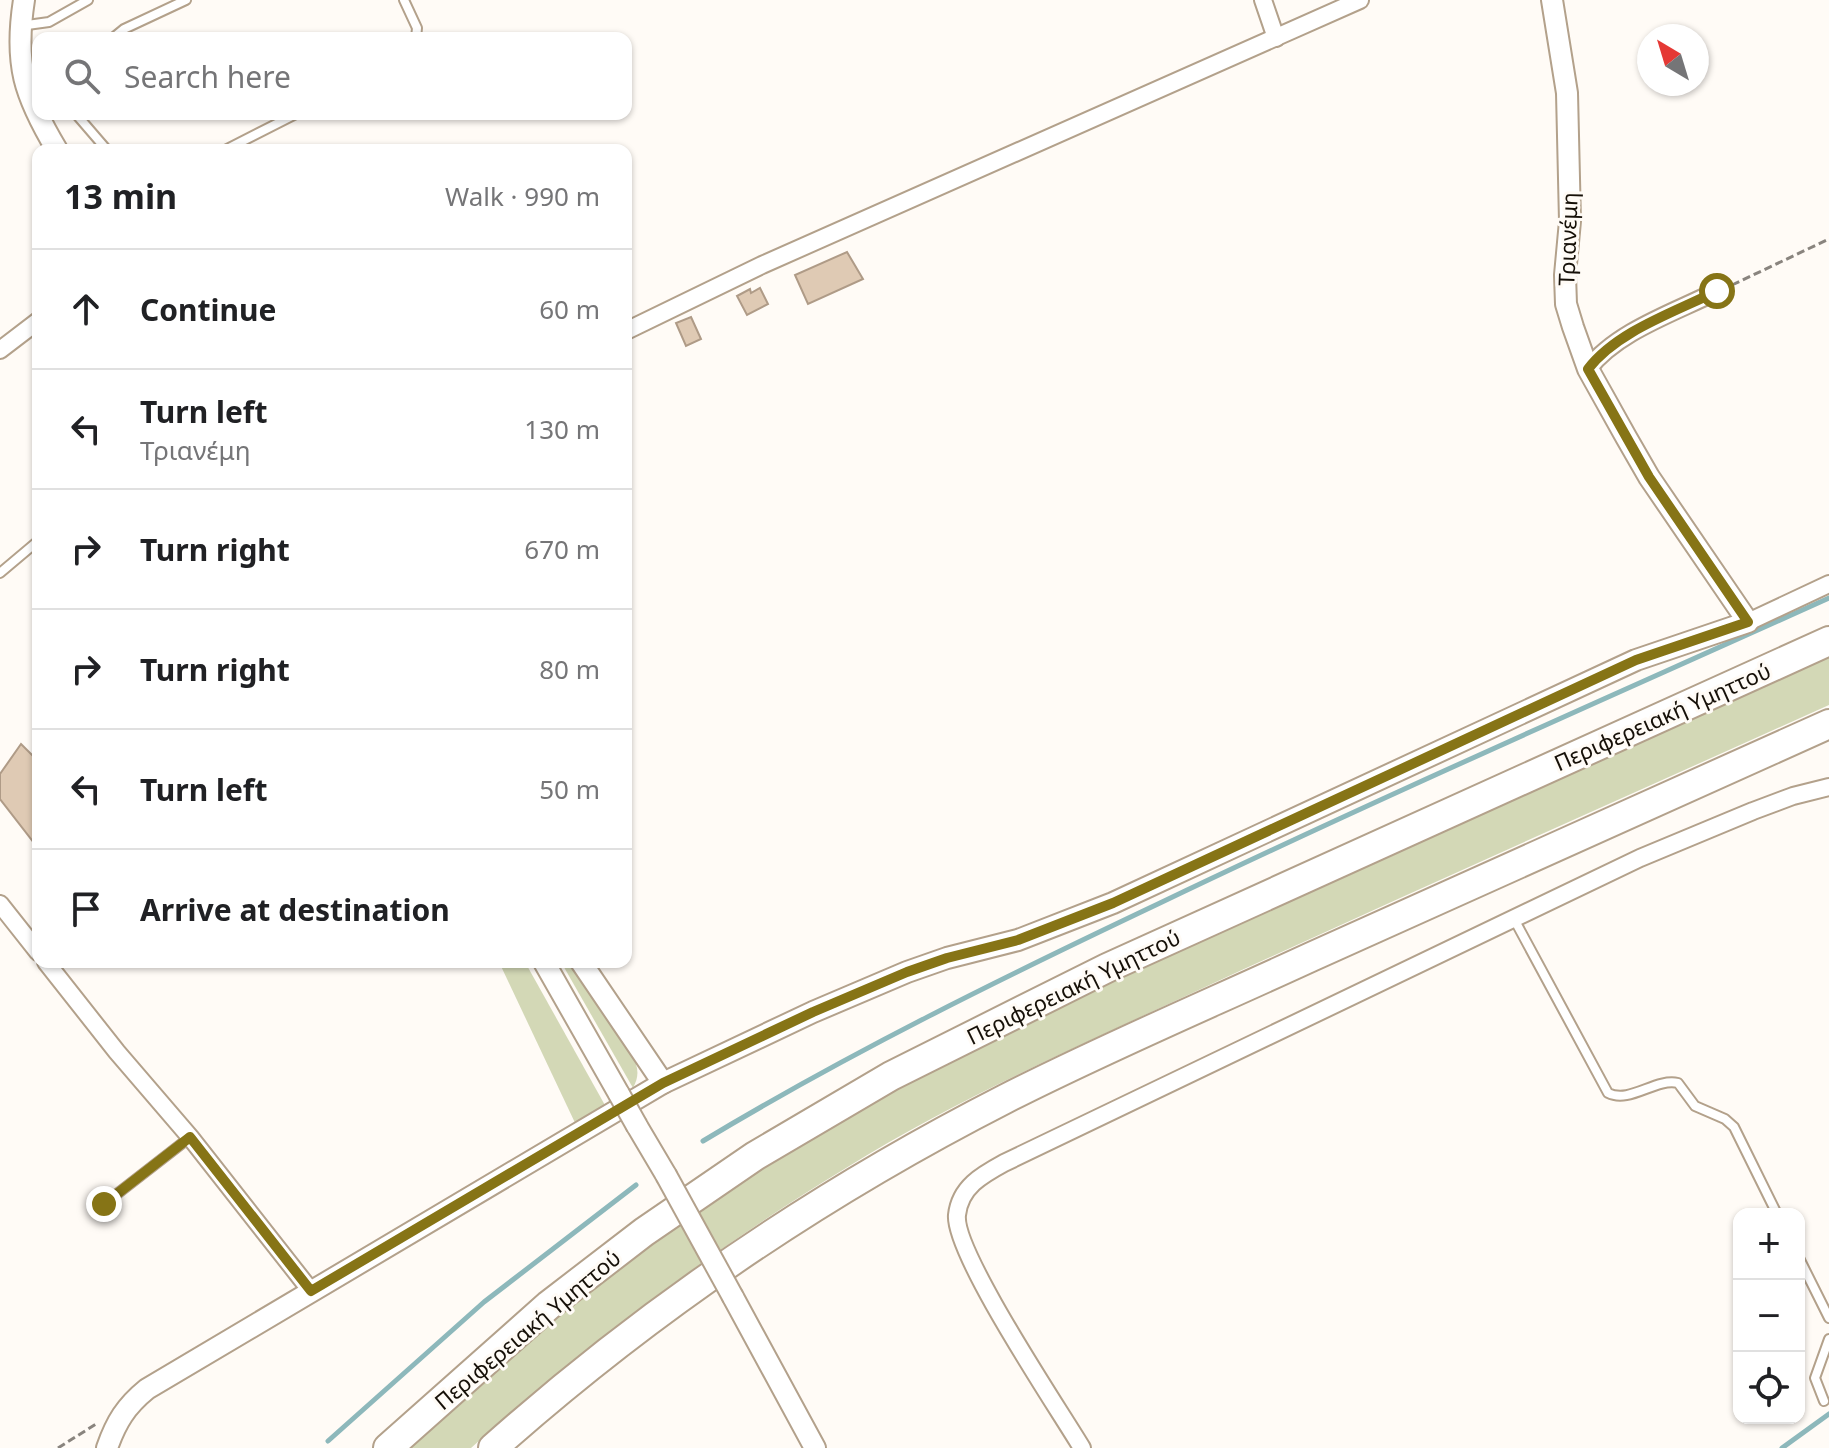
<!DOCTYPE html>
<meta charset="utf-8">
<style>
body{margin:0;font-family:"Noto Sans",sans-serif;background:#f2f2f2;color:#202124}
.controls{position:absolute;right:24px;bottom:24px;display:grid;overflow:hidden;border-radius:16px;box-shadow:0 2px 6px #0004}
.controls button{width:72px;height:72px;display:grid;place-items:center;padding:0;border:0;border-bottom:2px solid #e0e0e0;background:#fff;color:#202124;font:40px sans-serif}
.compass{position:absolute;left:1637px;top:24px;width:72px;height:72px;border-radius:50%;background:#fff;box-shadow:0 2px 6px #0004;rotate:322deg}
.stop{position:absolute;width:24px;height:24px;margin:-18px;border:6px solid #867416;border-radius:50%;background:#fff}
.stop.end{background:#867416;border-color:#fff;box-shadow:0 2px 8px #0008}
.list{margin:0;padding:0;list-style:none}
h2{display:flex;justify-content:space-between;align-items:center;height:104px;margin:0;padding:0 32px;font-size:34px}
h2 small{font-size:26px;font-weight:400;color:#757577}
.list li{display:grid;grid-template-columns:52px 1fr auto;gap:24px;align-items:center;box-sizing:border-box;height:120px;padding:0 32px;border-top:2px solid #e0e0e0}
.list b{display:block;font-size:30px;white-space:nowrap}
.list p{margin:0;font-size:26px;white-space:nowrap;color:#757577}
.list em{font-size:26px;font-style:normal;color:#757577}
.icon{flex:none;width:44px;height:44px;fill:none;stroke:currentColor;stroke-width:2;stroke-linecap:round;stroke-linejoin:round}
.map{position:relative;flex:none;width:1829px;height:1448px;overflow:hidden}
.search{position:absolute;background:#fff;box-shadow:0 2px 6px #0004;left:32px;top:32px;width:600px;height:88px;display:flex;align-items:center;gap:20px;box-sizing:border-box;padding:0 28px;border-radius:16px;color:#757577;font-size:30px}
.panel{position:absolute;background:#fff;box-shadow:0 2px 6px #0004;left:32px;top:144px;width:600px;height:824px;border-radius:16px}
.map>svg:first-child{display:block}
.green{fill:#d3d8b6}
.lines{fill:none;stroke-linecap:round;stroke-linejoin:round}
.stream{stroke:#8db8bb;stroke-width:5}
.building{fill:#dfcab4;stroke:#af9b87;stroke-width:2}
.service-casing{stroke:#b3a18b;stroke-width:12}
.minor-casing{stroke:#b3a18b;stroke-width:20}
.tertiary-casing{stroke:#b3a18b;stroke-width:24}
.motorway-casing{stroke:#b3a18b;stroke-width:32}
.path{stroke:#89847e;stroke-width:3;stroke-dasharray:8 4;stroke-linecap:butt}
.service{stroke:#fff;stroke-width:8}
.minor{stroke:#fff;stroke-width:16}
.tertiary{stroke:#fff;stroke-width:20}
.motorway{stroke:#fff;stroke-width:28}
.tertiary-bridge-casing{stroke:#b3a18b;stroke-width:24;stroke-linecap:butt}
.tertiary-bridge{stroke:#fff;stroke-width:20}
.route{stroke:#867416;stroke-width:10}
.labels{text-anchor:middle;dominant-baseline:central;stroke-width:6;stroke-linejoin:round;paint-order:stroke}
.street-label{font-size:22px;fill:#161008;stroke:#fffbf6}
</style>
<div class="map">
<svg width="1829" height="1448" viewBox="0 0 1829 1448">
<rect width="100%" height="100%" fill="#fffbf6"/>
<g class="green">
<path d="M1829 654V705C1625 797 1420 888 1216 982 1092 1040 964 1095 846 1168 713 1249 587 1344 471 1448H401C478 1377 559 1309 644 1247 760 1162 886 1091 1014 1025Z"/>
<polygon points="499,962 525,962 606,1107 577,1127"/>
<path d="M561 962H570L632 1054C638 1067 640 1075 633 1088Z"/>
</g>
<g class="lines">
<g class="stream">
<path d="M703 1141C851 1052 1004 977 1160 903 1381 797 1605 699 1829 598"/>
<polyline points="328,1441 484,1302 636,1185"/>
<polyline points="1782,1448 1829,1414"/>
</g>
</g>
<g class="building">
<polygon points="847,252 863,279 808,304 795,275"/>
<polygon points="760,288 768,304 747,315 737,296 750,289 751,293"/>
<polygon points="691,317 701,339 686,346 676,323"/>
<polygon points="21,744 38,761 38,848 0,799 0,774"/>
</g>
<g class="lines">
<g class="service-casing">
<g id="service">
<polyline points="404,0 417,28 416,38"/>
<polyline points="20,26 49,22 88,0"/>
<polyline points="113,38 124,29 186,0"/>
<polyline points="76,114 107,150"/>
<polyline points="225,150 296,114"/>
<polyline points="0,573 38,541"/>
<path d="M1514 919 1608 1093C1630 1104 1655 1078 1678 1083L1695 1106 1725 1119 1734 1127 1777 1214"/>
<polyline points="104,1204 189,1138"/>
<polyline points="1799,1258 1829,1318"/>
<polyline points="1824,1401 1815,1378 1829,1339"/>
</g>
</g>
<g class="minor-casing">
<g id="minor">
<polyline points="1263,0 1276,38"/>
<polyline points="626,331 762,265 1360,0"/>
<polyline points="0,350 38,321"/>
<path d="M1588 369C1617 331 1676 312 1717 291"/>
<polyline points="1748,622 1829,584"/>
<polyline points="0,904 38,952"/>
<polyline points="46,962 117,1052 190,1137 311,1291"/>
<path d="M1082 1448C1058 1408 953 1252 957 1215 960 1187 982 1175 1004 1163L1640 858 1753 811 1793 796 1829 787"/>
</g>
</g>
<g class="tertiary-casing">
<g id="tertiary">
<path d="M24 0C14 64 24 95 57 150"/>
<polyline points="544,962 619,1094"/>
<polyline points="581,962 663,1083"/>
<polyline points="637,1126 666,1175"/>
<polyline points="733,1297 815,1448"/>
<path d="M107 1448C116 1422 126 1406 147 1389L663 1083 813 1012 907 972 947 958 1018 940 1113 903 1636 660 1748 622 1649 477 1626 437 1588 369 1573 327 1566 304 1565 275 1570 221 1567 93 1552 0"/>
</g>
</g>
<g class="motorway-casing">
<g id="motorway">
<polyline points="388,1448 549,1305 644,1232 755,1156 891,1076 1107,968 1829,641"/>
<path d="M493 1448C647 1311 821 1193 1005 1099 1105 1048 1209 1004 1311 957 1483 878 1656 801 1829 724"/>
</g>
</g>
<g class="path">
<polyline points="1732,285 1829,239"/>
<polyline points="58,1448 96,1424"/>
</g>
<use href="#service" class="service"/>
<use href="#minor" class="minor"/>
<use href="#tertiary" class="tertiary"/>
<use href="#motorway" class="motorway"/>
<g class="tertiary-bridge-casing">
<g id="tertiary-bridge">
<polyline points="619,1094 637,1126"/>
<polyline points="666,1175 733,1297"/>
</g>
</g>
<use href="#tertiary-bridge" class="tertiary-bridge"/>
</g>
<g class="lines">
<path class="route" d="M104 1204 190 1137 311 1291 663 1083 813 1012 907 972 947 958 1018 940 1113 903 1636 660 1748 622 1649 477 1588 369C1617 331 1675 312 1717 291"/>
</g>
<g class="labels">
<g class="street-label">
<text transform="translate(1567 239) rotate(-88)">Τριανέμη</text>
<text transform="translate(1662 716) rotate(-24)">Περιφερειακή Υμηττού</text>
<text transform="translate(1073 986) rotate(-26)">Περιφερειακή Υμηττού</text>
<text transform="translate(527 1329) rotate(-40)">Περιφερειακή Υμηττού</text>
</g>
</g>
</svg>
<div class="controls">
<button>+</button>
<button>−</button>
<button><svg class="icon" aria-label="locate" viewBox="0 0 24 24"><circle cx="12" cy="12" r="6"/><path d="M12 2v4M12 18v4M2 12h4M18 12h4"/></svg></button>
</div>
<svg class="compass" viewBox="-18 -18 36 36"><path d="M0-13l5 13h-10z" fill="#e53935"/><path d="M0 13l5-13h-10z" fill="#757577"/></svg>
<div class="stop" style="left:1717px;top:291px"></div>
<div class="stop end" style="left:104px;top:1204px"></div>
<div class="search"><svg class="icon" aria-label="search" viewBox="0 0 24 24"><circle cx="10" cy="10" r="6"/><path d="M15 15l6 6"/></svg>Search here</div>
<section class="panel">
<h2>13 min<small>Walk · 990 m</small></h2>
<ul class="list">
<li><svg class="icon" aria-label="ahead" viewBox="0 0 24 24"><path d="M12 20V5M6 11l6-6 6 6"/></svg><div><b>Continue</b></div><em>60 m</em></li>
<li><svg class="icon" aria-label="left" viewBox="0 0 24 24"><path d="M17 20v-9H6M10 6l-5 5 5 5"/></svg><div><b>Turn left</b><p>Τριανέμη</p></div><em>130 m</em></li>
<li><svg class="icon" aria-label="right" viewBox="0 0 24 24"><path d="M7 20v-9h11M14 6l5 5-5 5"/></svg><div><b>Turn right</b></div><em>670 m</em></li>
<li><svg class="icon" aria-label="right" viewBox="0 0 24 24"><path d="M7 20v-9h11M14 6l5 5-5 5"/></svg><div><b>Turn right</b></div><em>80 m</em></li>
<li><svg class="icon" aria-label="left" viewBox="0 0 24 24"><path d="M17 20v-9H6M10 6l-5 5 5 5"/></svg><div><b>Turn left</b></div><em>50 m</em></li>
<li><svg class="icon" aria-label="arrive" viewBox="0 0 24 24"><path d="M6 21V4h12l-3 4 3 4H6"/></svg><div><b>Arrive at destination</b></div></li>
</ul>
</section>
</div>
